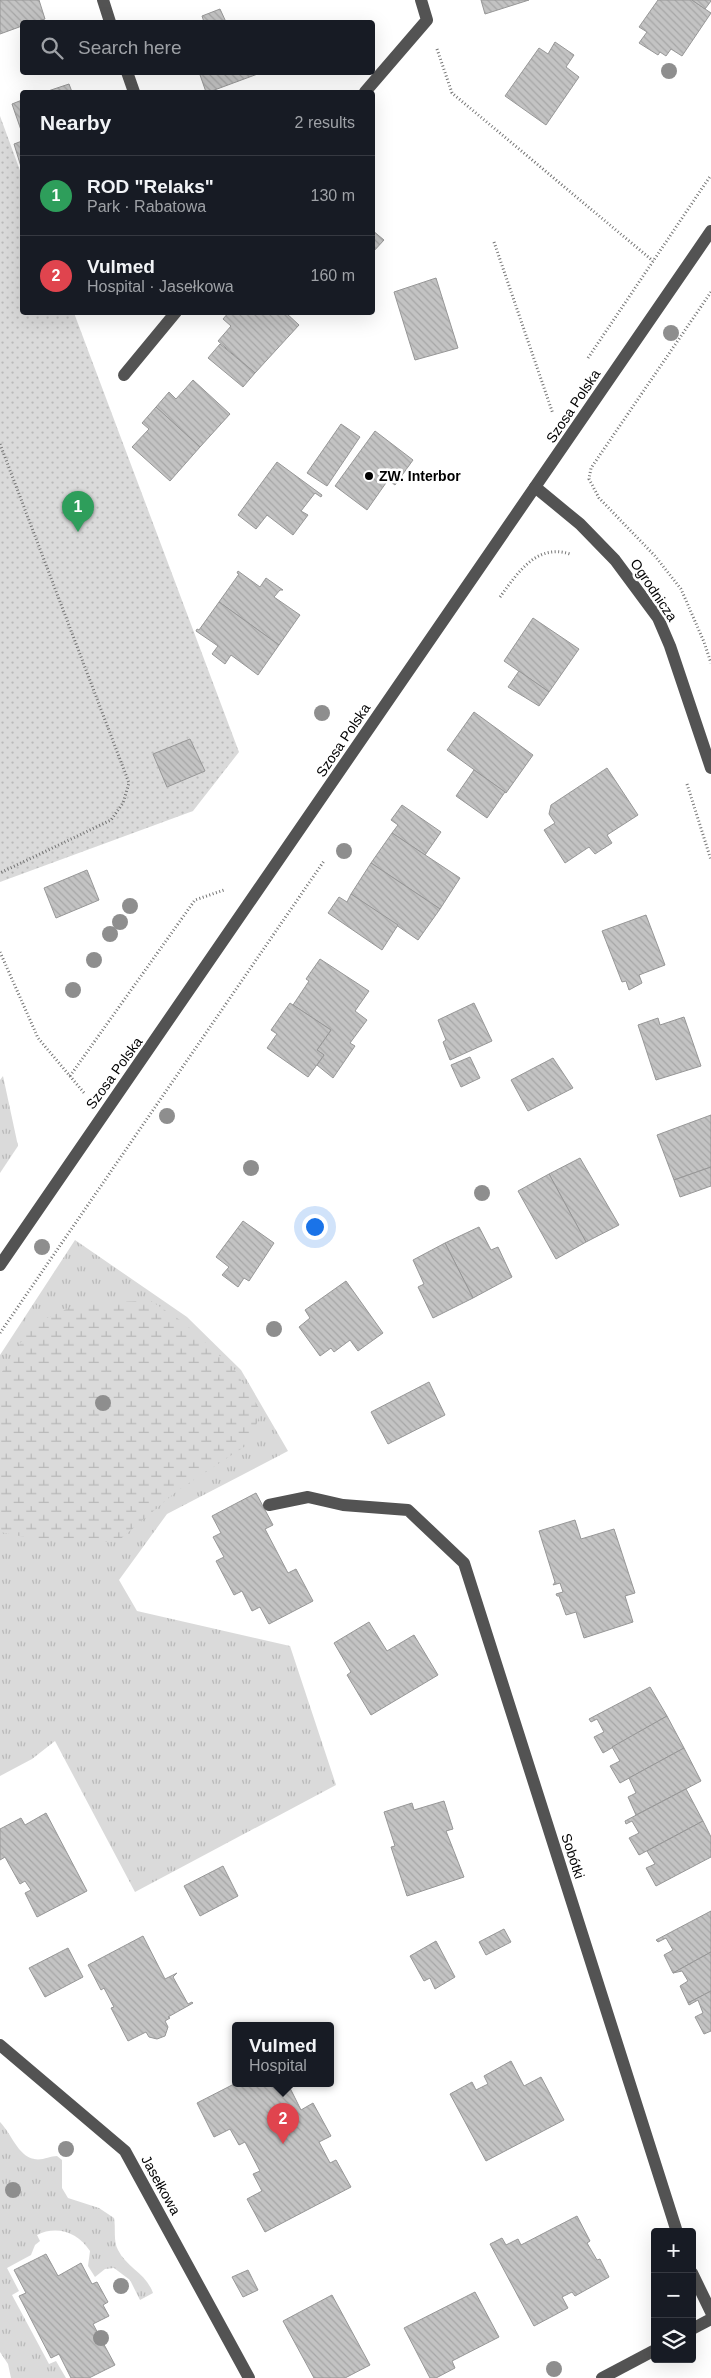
<!DOCTYPE html>
<meta charset="utf-8">
<style>
body{margin:0;font-family:Arial,sans-serif;background:#20242c;color:#f1f3f6}
.controls{position:absolute;right:15px;bottom:15px;display:grid;overflow:hidden;border-radius:5px;box-shadow:0 5px 20px #0002}
.controls button{width:45px;height:45px;display:grid;place-items:center;padding:0;border:0;border-bottom:1px solid #363941;background:#171b24;color:#f1f3f6;font:25px sans-serif}
.you{position:absolute;left:314px;top:1226px;width:18px;height:18px;margin:-12px;border:4px solid #fff;border-radius:50%;background:#1a73e8;box-shadow:0 0 0 8px #1a73e833}
.badge{display:grid;place-items:center;width:32px;height:32px;border-radius:50%;background:#0f766e;color:#fff;font-size:16px;font-weight:700}
.pin{position:absolute;translate:-50% -41px;filter:drop-shadow(0 1px 2px #0008)}
.pin::after{content:'';position:absolute;top:26px;width:18px;height:15px;background:inherit;clip-path:polygon(0 0,100% 0,50% 100%)}
.popup{position:absolute;left:232px;top:2022px;width:102px;height:65px;box-sizing:border-box;display:grid;place-content:center;border-radius:5px;background:#171b24;filter:drop-shadow(0 1px 4px #0005);font-size:16px;white-space:nowrap;color:#9ea1a6}
.popup b{font-size:19px;color:#f1f3f6}
.popup::after{content:'';position:absolute;left:50%;top:100%;margin-left:-10px;border:10px solid transparent;border-top-color:#171b24}
.list{margin:0;padding:0;list-style:none}
h2{display:flex;justify-content:space-between;align-items:center;height:65px;margin:0;padding:0 20px;font-size:21px}
h2 small{font-size:16px;font-weight:400;color:#9ea1a6}
.list li{display:grid;grid-template-columns:32px 1fr auto;gap:15px;align-items:center;box-sizing:border-box;height:80px;padding:0 20px;border-top:1px solid #363941}
.list b{display:block;font-size:19px;white-space:nowrap}
.list p{margin:0;font-size:16px;white-space:nowrap;color:#9ea1a6}
.list em{font-size:16px;font-style:normal;color:#9ea1a6}
.icon{flex:none;width:28px;height:28px;fill:none;stroke:currentColor;stroke-width:2;stroke-linecap:round;stroke-linejoin:round}
.map{position:relative;flex:none;width:711px;height:2378px;overflow:hidden}
.search{position:absolute;background:#171b24;box-shadow:0 5px 20px #0002;left:20px;top:20px;width:355px;height:55px;display:flex;align-items:center;gap:12px;box-sizing:border-box;padding:0 18px;border-radius:5px;color:#9ea1a6;font-size:19px}
.panel{position:absolute;background:#171b24;box-shadow:0 5px 20px #0002;left:20px;top:90px;width:355px;height:225px;border-radius:5px}
.map>svg:first-child{display:block}
.grass{fill:url(#grass-tufts)}
.wetland{fill:url(#wetland-marsh)}
.garden{fill:url(#garden-dots)}
.building{fill:url(#building-back-hatch);stroke:#979797}
.lines{fill:none;stroke-linecap:round;stroke-linejoin:round}
.path{stroke:#757575;stroke-width:3;stroke-dasharray:1 2.5;stroke-linecap:butt}
.minor{stroke:#535353;stroke-width:12}
.tree{fill:#8e8e8e}
.poi-dot{fill:#000;stroke:#fff;stroke-width:2}
.labels{text-anchor:middle;dominant-baseline:central;stroke-width:5;stroke-linejoin:round;paint-order:stroke}
.street-label{font-size:14px;fill:#000;stroke:#fff}
.poi-label{font-size:14px;font-weight:bold;fill:#000;stroke:#fff;text-anchor:start}
</style>
<div class="map">
<svg width="711" height="2378" viewBox="0 0 711 2378">
<defs>
<pattern id="grass-tufts" width="24" height="20" patternUnits="userSpaceOnUse" patternTransform="scale(1.25)"><rect width="24" height="20" fill="#dadada"/><path d="M3 7l-1-3M5 7V3M7 7l1-3M15 17l-1-3M17 17v-4M19 17l1-3" fill="none" stroke="#b9b9b9"/></pattern>
<pattern id="wetland-marsh" width="20" height="14" patternUnits="userSpaceOnUse" patternTransform="scale(1.25)"><rect width="20" height="14" fill="#dadada"/><path d="M1 5h8M5 5V1M11 12h8M15 12V8" fill="none" stroke="#b9b9b9"/></pattern>
<pattern id="garden-dots" width="8" height="8" patternUnits="userSpaceOnUse" patternTransform="scale(1.25)"><rect width="8" height="8" fill="#dadada"/><path d="M2 2h.1M6 6h.1" fill="none" stroke="#b9b9b9" stroke-width="1.8" stroke-linecap="round"/></pattern>
<pattern id="building-back-hatch" width="6" height="6" patternUnits="userSpaceOnUse" patternTransform="scale(1.25)"><rect width="6" height="6" fill="#c3c3c3"/><path d="M-1 5l2 2M0 0l6 6M5-1l2 2" fill="none" stroke="#a6a6a6"/></pattern>
</defs>
<rect width="100%" height="100%" fill="#fff"/>
<g class="grass">
<polygon points="3,1076 18,1146 0,1173 0,1080"/>
<polygon points="75,1240 187,1317 241,1370 288,1451 167,1514 119,1580 137,1611 290,1646 336,1785 135,1892 55,1741 32,1759 0,1776 0,1355"/>
<path d="M0 2122C11 2133 18 2156 34 2159 42 2161 50 2156 57 2156L62 2160V2188L68 2198 99 2208 114 2218C116 2228 113 2241 118 2250 127 2268 146 2273 153 2293L140 2300 130 2280 114 2268 105 2269 95 2277 88 2266 90 2251C78 2232 56 2225 37 2235L40 2241 35 2245 31 2255 7 2268 19 2291 12 2295 49 2364 56 2361 66 2378H11L8 2364 0 2352Z"/>
</g>
<polygon class="wetland" points="151,1301 183,1322 234,1369 261,1411 250,1443 177,1491 117,1542 29,1538 0,1532 0,1375 32,1325 79,1303"/>
<polygon class="garden" points="0,116 22,176 22,312 74,313 239,752 193,811 0,882"/>
<g class="building">
<polygon points="0,0 39,0 45,19 34,22 22,22 22,26 0,34"/>
<polygon points="481,0 529,0 485,14"/>
<polygon points="658,0 692,0 711,13 682,56 671,49 666,56 660,52 658,55 639,43 647,32 639,27"/>
<polygon points="692,0 711,0 711,1 705,9"/>
<polygon points="220,9 226,22 204,22 202,16"/>
<polygon points="555,42 574,55 566,67 579,77 546,125 505,96 539,48 548,54"/>
<polygon points="199,72 263,72 209,92 206,92"/>
<polygon points="69,84 72,92 45,92"/>
<polygon points="22,100 22,133 12,104"/>
<polygon points="22,141 22,170 14,144"/>
<polygon points="372,230 384,240 372,253"/>
<polygon points="436,278 458,348 415,360 394,292"/>
<polygon points="229,312 285,312 299,325 255,373 218,341 231,326 223,319"/>
<polygon points="220,344 255,373 243,387 208,358"/>
<polygon points="193,380 230,414 200,447 156,407 169,392 176,399"/>
<polygon points="156,407 200,447 170,481 132,447 149,429 142,423"/>
<polygon points="341,424 360,437 327,486 307,473"/>
<polygon points="375,431 413,460 395,485 388,480 367,510 335,486"/>
<polygon points="277,462 322,495 321,497 315,493 301,511 308,515 293,535 267,515 256,529 238,515"/>
<polygon points="238,571 260,587 266,578 283,590 280,590 274,597 300,615 279,645 219,602 239,574 237,573"/>
<polygon points="219,602 279,645 258,675 231,655 225,664 212,654 218,646 196,631 197,629 199,630"/>
<polygon points="533,618 579,649 549,692 504,661"/>
<polygon points="519,671 549,692 539,706 508,687"/>
<polygon points="474,712 533,755 506,793 447,750"/>
<polygon points="190,739 205,771 167,787 153,754"/>
<polygon points="607,768 638,815 607,835 612,843 595,854 589,847 565,863 544,830 555,823 549,814 551,805"/>
<polygon points="474,770 505,792 487,818 456,796"/>
<polygon points="402,805 441,832 425,855 392,833 398,825 391,820"/>
<polygon points="392,833 460,878 440,909 371,863"/>
<polygon points="371,863 440,909 418,940 351,894"/>
<polygon points="87,870 99,900 56,918 44,888"/>
<polygon points="351,894 398,925 382,950 328,913 339,897 347,902"/>
<polygon points="646,915 665,965 639,975 642,983 629,990 626,981 622,982 602,931"/>
<polygon points="320,959 369,991 355,1011 367,1020 350,1043 355,1046 333,1078 317,1065 324,1055 317,1050 331,1030 293,1005 309,981 306,979"/>
<polygon points="290,1003 331,1030 317,1050 324,1055 308,1077 267,1048 277,1034 271,1030"/>
<polygon points="474,1003 492,1041 450,1060 443,1042 446,1040 438,1020"/>
<polygon points="684,1017 701,1066 656,1080 638,1025 658,1018 660,1025"/>
<polygon points="470,1057 480,1078 461,1087 451,1065"/>
<polygon points="553,1058 573,1088 528,1111 511,1080"/>
<polygon points="711,1115 711,1167 674,1180 657,1135"/>
<polygon points="580,1158 619,1225 586,1242 549,1174"/>
<polygon points="711,1167 711,1186 680,1197 674,1180"/>
<polygon points="549,1174 586,1242 556,1259 518,1191"/>
<polygon points="243,1221 274,1243 249,1281 244,1278 238,1287 222,1275 229,1267 216,1257"/>
<polygon points="479,1227 491,1250 498,1247 512,1277 473,1298 445,1243"/>
<polygon points="445,1243 473,1298 433,1318 418,1287 424,1284 413,1260"/>
<polygon points="346,1281 383,1333 358,1351 350,1340 334,1352 331,1348 320,1356 299,1327 310,1318 305,1310"/>
<polygon points="429,1382 445,1415 388,1444 371,1412"/>
<polygon points="256,1493 273,1525 265,1529 288,1573 296,1569 313,1601 269,1624 260,1607 252,1611 242,1591 234,1595 216,1561 224,1557 213,1537 221,1533 212,1516"/>
<polygon points="575,1520 581,1539 614,1529 635,1593 625,1596 633,1622 584,1638 576,1612 566,1615 559,1596 557,1596 556,1594 563,1592 560,1583 553,1585 555,1582 539,1531"/>
<polygon points="369,1622 387,1651 414,1635 438,1675 371,1715 347,1675 351,1672 334,1643"/>
<polygon points="650,1687 667,1716 603,1753 594,1737 604,1732 597,1719 591,1722 589,1719"/>
<polygon points="667,1716 684,1748 620,1783 610,1766 620,1761 612,1747"/>
<polygon points="684,1748 701,1781 636,1815 628,1797 636,1793 629,1778"/>
<polygon points="686,1789 703,1821 639,1855 629,1838 639,1833 632,1821 626,1824 625,1821"/>
<polygon points="444,1801 453,1829 446,1831 464,1877 407,1896 391,1847 395,1846 384,1812 412,1803 414,1810"/>
<polygon points="46,1813 87,1891 37,1917 25,1893 31,1890 25,1881 20,1884 5,1857 0,1860 0,1829 21,1818 25,1825"/>
<polygon points="703,1821 711,1837 711,1857 656,1886 646,1868 655,1864 647,1851"/>
<polygon points="223,1866 238,1896 200,1916 184,1886"/>
<polygon points="711,1911 711,1952 673,1973 664,1955 673,1950 666,1938 658,1942 656,1940"/>
<polygon points="504,1929 511,1942 486,1955 479,1942"/>
<polygon points="143,1936 165,1979 177,1973 173,1977 188,2004 192,2002 193,2003 168,2017 170,2018 165,2021 168,2027 165,2036 157,2039 149,2037 146,2032 128,2041 111,2008 114,2007 104,1988 101,1990 88,1965"/>
<polygon points="436,1941 455,1977 435,1989 430,1978 424,1981 410,1956"/>
<polygon points="68,1948 83,1977 45,1997 29,1968"/>
<polygon points="711,1952 711,1991 688,2003 680,1986 688,1981 682,1971 673,1973"/>
<polygon points="711,1991 711,2031 704,2034 695,2017 703,2013 698,2000 689,2005 688,2003"/>
<polygon points="511,2061 524,2086 541,2077 564,2120 486,2161 450,2094 472,2082 476,2090 488,2084 484,2076"/>
<polygon points="236,2083 295,2083 297,2085 290,2088 301,2110 313,2103 331,2136 319,2142 330,2163 336,2160 351,2187 265,2232 247,2199 262,2191 253,2174 260,2171 245,2142 239,2145 230,2129 214,2137 197,2103"/>
<polygon points="577,2216 590,2241 587,2243 597,2260 600,2259 609,2277 575,2296 572,2292 562,2297 568,2308 534,2326 490,2244 502,2238 506,2245 518,2239 521,2245"/>
<polygon points="46,2254 58,2276 81,2263 92,2284 97,2282 108,2302 103,2305 109,2316 93,2324 115,2365 89,2378 71,2378 59,2354 51,2358 19,2296 26,2293 14,2270"/>
<polygon points="248,2270 258,2290 243,2297 232,2277"/>
<polygon points="475,2292 499,2337 452,2361 455,2368 436,2378 430,2378 404,2328"/>
<polygon points="332,2295 370,2365 345,2378 314,2378 283,2321"/>
</g>
<g class="lines">
<g class="path">
<polyline points="437,49 452,93 653,261"/>
<polyline points="494,242 553,414"/>
<polyline points="711,292 591,468 589,479 599,498 655,556 681,589 704,642 711,663"/>
<polyline points="588,358 711,175"/>
<polyline points="0,444 129,783 123,803 111,820 0,873"/>
<path d="M500 597C517 574 536 543 570 554"/>
<polyline points="687,784 711,860"/>
<polyline points="0,952 38,1038 85,1094"/>
<polyline points="70,1076 195,900 224,890"/>
<polyline points="0,1333 324,861"/>
</g>
<g class="minor">
<polyline points="103,0 110,22"/>
<polyline points="127,72 134,92"/>
<polyline points="365,92 427,20 421,0"/>
<polyline points="124,375 176,312"/>
<polyline points="535,487 580,524 615,560 658,618 670,646 711,768"/>
<polyline points="0,1265 711,231"/>
<polyline points="269,1505 308,1497 343,1505 408,1510 464,1563 677,2232"/>
<polyline points="0,2045 125,2151 249,2378"/>
<polyline points="692,2273 711,2312"/>
<polyline points="692,2329 711,2319"/>
<polyline points="602,2378 655,2350"/>
</g>
</g>
<g class="tree">
<circle cx="669" cy="71" r="8"/>
<circle cx="671" cy="333" r="8"/>
<circle cx="322" cy="713" r="8"/>
<circle cx="344" cy="851" r="8"/>
<circle cx="130" cy="906" r="8"/>
<circle cx="120" cy="922" r="8"/>
<circle cx="110" cy="934" r="8"/>
<circle cx="94" cy="960" r="8"/>
<circle cx="73" cy="990" r="8"/>
<circle cx="167" cy="1116" r="8"/>
<circle cx="251" cy="1168" r="8"/>
<circle cx="482" cy="1193" r="8"/>
<circle cx="42" cy="1247" r="8"/>
<circle cx="274" cy="1329" r="8"/>
<circle cx="103" cy="1403" r="8"/>
<circle cx="66" cy="2149" r="8"/>
<circle cx="13" cy="2190" r="8"/>
<circle cx="121" cy="2286" r="8"/>
<circle cx="101" cy="2338" r="8"/>
<circle cx="554" cy="2369" r="8"/>
</g>
<circle class="poi-dot" cx="369" cy="476" r="5"/>
<g class="labels">
<g class="street-label">
<text transform="translate(573 406) rotate(-56)">Szosa Polska</text>
<text transform="translate(654 590) rotate(56)">Ogrodnicza</text>
<text transform="translate(343 740) rotate(-56)">Szosa Polska</text>
<text transform="translate(114 1073) rotate(-54)">Szosa Polska</text>
<text transform="translate(573 1856) rotate(72)">Sobótki</text>
<text transform="translate(161 2185) rotate(61)">Jasełkowa</text>
</g>
<g class="poi-label">
<text x="379" y="476">ZW. Interbor</text>
</g>
</g>
</svg>
<div class="controls">
<button>+</button>
<button>−</button>
<button><svg class="icon" aria-label="layers" viewBox="0 0 24 24"><path d="M12 4l9 5-9 5-9-5zM3 14l9 5 9-5"/></svg></button>
</div>
<div class="you"></div>
<div class="pin badge" style="left:78px;top:532px;background:#2e9e5b">1</div>
<div class="pin badge" style="left:283px;top:2144px;background:#e0444e">2</div>
<div class="popup"><b>Vulmed</b>Hospital</div>
<div class="search"><svg class="icon" aria-label="search" viewBox="0 0 24 24"><circle cx="10" cy="10" r="6"/><path d="M15 15l6 6"/></svg>Search here</div>
<section class="panel">
<h2>Nearby<small>2 results</small></h2>
<ul class="list">
<li><span class="badge" style="background:#2e9e5b">1</span><div><b>ROD &quot;Relaks&quot;</b><p>Park · Rabatowa</p></div><em>130 m</em></li>
<li><span class="badge" style="background:#e0444e">2</span><div><b>Vulmed</b><p>Hospital · Jasełkowa</p></div><em>160 m</em></li>
</ul>
</section>
</div>
